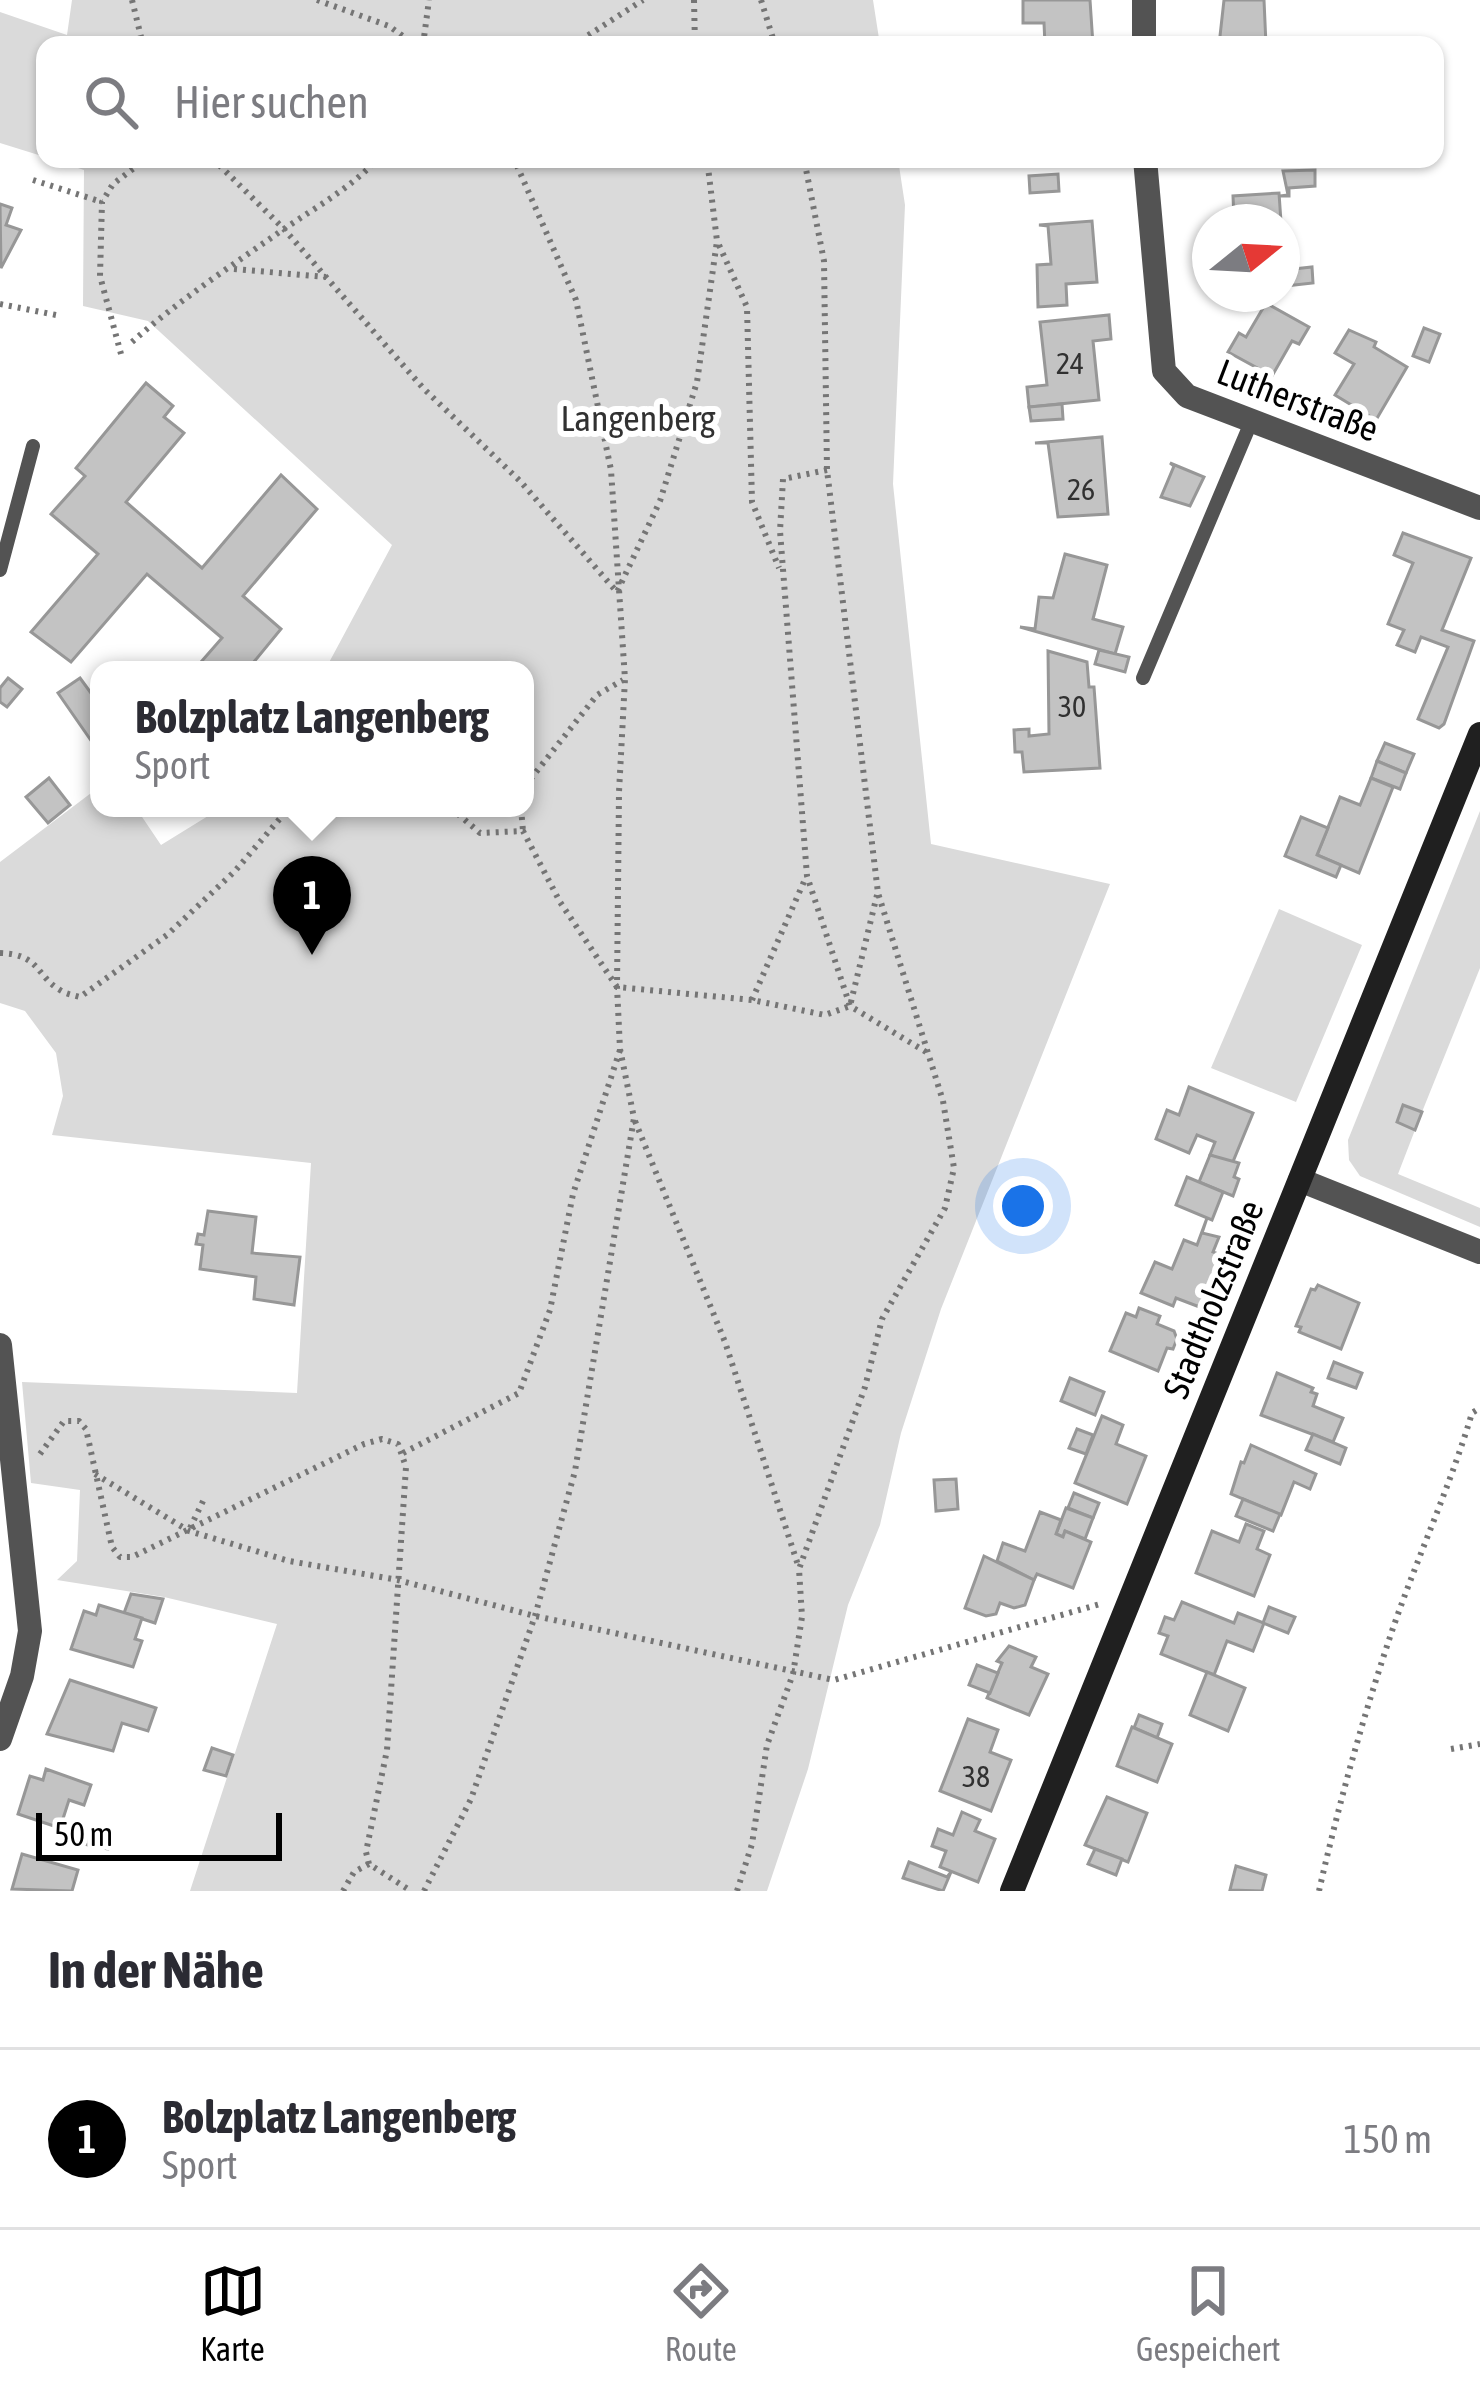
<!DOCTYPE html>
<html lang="de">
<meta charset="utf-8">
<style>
body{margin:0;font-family:"Asap Condensed",sans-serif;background:#f7f7f7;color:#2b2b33}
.compass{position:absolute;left:1192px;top:204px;width:108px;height:108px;border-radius:50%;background:#fff;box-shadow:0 3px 9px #0004;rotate:72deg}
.scale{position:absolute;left:36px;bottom:30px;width:246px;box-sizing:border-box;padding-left:12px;border:6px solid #000;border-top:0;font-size:33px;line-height:42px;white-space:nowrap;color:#000;-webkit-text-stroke:9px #fff;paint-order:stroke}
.you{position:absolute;left:1023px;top:1206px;width:42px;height:42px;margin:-30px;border:9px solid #fff;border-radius:50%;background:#1a73e8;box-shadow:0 0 0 18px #1a73e833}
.badge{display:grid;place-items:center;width:78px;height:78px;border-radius:50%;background:#000;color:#fff;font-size:39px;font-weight:700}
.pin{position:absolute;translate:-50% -99px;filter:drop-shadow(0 3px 6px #0008)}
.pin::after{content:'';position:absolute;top:63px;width:42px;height:36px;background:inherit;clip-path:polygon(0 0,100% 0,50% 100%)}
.popup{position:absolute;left:90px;top:661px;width:444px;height:156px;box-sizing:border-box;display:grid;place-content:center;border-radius:24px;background:#fff;filter:drop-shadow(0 3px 9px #0005);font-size:39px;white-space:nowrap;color:#7c7c81}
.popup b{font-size:45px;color:#2b2b33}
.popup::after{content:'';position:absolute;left:50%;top:100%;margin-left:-24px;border:24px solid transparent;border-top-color:#fff}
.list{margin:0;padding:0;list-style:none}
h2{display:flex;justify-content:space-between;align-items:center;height:156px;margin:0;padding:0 48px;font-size:51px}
h2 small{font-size:39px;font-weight:400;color:#7c7c81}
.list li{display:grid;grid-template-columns:78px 1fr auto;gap:36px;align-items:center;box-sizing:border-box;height:180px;padding:0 48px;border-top:3px solid #e1e1e2}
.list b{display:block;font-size:45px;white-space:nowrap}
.list p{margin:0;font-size:39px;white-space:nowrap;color:#7c7c81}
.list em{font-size:39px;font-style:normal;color:#7c7c81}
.icon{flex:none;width:66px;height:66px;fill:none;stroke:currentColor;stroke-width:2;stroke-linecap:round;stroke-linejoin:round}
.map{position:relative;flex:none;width:1480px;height:1891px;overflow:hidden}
.search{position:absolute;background:#fff;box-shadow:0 3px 9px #0004;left:36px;right:36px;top:36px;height:132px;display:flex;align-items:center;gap:30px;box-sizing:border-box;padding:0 42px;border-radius:24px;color:#7c7c81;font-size:45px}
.sheet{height:336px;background:#fff}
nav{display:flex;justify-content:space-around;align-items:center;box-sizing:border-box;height:168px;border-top:3px solid #e1e1e2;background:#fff;font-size:33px;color:#7c7c81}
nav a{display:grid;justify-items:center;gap:6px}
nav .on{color:#000}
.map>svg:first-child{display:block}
.green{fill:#dadada}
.building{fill:#c3c3c3;stroke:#979797;stroke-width:3}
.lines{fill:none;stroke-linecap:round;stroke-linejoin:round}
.path{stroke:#757575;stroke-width:6;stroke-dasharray:3 6;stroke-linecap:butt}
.lane{stroke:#535353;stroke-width:14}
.street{stroke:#535353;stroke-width:24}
.secondary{stroke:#202020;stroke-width:24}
.labels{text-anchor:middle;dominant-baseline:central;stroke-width:12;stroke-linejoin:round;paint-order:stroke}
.number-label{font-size:30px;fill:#313131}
.street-label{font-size:36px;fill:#000;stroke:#fff}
.park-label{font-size:36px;fill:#313131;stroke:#fff}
</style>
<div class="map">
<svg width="1480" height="1891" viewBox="0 0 1480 1891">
<rect width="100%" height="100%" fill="#fff"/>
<g class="green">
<polygon points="72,0 873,0 880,45 45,45 45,157 0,143 0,12 67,35"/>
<polygon points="51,159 898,159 905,205 893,484 931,844 1110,884 941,1309 901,1433 880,1525 848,1605 808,1769 767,1891 190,1891 277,1624 164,1597 57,1580 77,1561 80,1490 31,1483 22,1382 297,1393 311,1163 52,1135 63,1096 56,1053 25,1011 0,1003 0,862 99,787 99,808 136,808 161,845 221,808 525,808 525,670 325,670 392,545 148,321 83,306 84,170"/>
<polygon points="1480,811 1480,968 1422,1112 1403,1105 1397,1122 1415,1130 1398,1174 1480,1208 1480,1227 1360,1176 1349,1160 1348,1140"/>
<polygon points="1279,909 1362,945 1296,1102 1211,1068"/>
</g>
<g class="building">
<polygon points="1023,0 1090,0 1093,45 1045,45 1044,23 1023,23"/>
<polygon points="1224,0 1264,0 1266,45 1219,45"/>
<polygon points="1315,170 1315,186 1289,188 1289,196 1280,196 1288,195 1283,171"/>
<polygon points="1058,174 1059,191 1030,193 1029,176"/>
<polygon points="1279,193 1281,222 1234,219 1233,196"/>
<polygon points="0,204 12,208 6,225 21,230 1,268"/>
<polygon points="1092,221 1097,282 1066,284 1067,305 1038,307 1037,265 1051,264 1048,226 1039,225"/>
<polygon points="1312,267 1313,283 1285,286 1284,270"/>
<polygon points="1266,303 1309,327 1299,344 1292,341 1272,376 1228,352 1239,333 1246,337"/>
<polygon points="1109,315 1111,339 1093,341 1099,400 1029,407 1027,387 1047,385 1040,322"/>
<polygon points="1424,328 1440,334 1429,362 1413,356"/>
<polygon points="1349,330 1376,342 1374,347 1407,367 1376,420 1335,395 1354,364 1335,353"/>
<polygon points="146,383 173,406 164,417 184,433 126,502 202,568 281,475 317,509 243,596 281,629 253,663 260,670 194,670 222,638 147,574 71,662 31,632 98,554 51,514 85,476 76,468"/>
<polygon points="1062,404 1063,419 1031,421 1029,407"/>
<polygon points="1102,437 1108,514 1058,517 1048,443 1035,443"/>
<polygon points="1170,463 1204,477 1190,506 1161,497 1174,466"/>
<polygon points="1403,533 1471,558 1442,630 1474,641 1444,724 1439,728 1418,719 1448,647 1421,637 1415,652 1397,645 1404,630 1388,624 1413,563 1394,555"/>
<polygon points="1065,554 1107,565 1093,619 1123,627 1115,654 1020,627 1035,629 1039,597 1053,598"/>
<polygon points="1099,650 1129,657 1125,672 1095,664"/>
<polygon points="1048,651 1087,662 1089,687 1094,687 1100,768 1024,772 1022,752 1015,752 1014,730 1029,729 1029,736 1049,734"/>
<polygon points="8,678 22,689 7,707 0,702 0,688"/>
<polygon points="80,678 99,704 99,752 58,693"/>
<polygon points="1385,743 1414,754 1406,773 1377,761"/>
<polygon points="1377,761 1406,773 1400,789 1371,778"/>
<polygon points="49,778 70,805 48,823 26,797"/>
<polygon points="1371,778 1393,787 1359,873 1317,855 1340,797 1360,805"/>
<polygon points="1301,817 1328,828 1317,855 1341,865 1336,877 1285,856"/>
<polygon points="1189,1087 1253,1113 1232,1164 1210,1155 1215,1142 1197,1135 1189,1153 1156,1139 1167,1110 1179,1115"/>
<polygon points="1403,1105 1422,1112 1415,1130 1397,1122"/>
<polygon points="1210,1155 1239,1163 1234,1177 1239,1179 1233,1196 1199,1182"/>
<polygon points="1187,1177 1223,1192 1212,1220 1176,1205"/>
<polygon points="208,1211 256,1217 252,1253 300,1257 294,1305 254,1299 256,1277 200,1269 203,1245 196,1244 198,1234 204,1235"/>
<polygon points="1207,1218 1202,1233 1219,1237 1213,1252 1231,1259 1210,1311 1176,1298 1173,1306 1141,1293 1155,1262 1172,1269 1184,1240 1197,1245"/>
<polygon points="1318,1285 1359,1303 1341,1349 1299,1332 1301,1327 1296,1326 1311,1289 1315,1290"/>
<polygon points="1139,1308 1160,1316 1157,1324 1174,1331 1177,1339 1173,1349 1167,1348 1158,1371 1110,1351 1126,1313 1136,1317"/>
<polygon points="1334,1362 1362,1373 1356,1388 1328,1378"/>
<polygon points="1277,1373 1313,1388 1311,1392 1317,1394 1313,1406 1343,1418 1333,1442 1261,1415"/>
<polygon points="1070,1378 1104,1392 1095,1415 1061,1401"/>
<polygon points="1102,1416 1123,1425 1116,1444 1146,1456 1127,1504 1075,1483"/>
<polygon points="1077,1429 1093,1435 1086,1454 1069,1448"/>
<polygon points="1313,1434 1346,1448 1340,1464 1306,1450"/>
<polygon points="1251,1445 1316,1474 1310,1489 1294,1482 1281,1515 1231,1494 1241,1462 1244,1463"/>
<polygon points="956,1479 958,1509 936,1511 934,1480"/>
<polygon points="1074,1493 1099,1503 1093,1518 1068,1508"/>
<polygon points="1243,1499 1280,1514 1273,1531 1236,1516"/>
<polygon points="1066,1508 1093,1518 1085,1539 1065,1531 1063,1537 1056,1534"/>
<polygon points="1040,1512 1061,1520 1056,1534 1063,1537 1065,1531 1091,1542 1073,1588 1037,1574 1034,1580 997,1561 1003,1543 1025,1551"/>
<polygon points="1246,1524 1264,1531 1257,1549 1270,1555 1254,1596 1196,1573 1212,1531 1239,1542"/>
<polygon points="984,1556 1034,1580 1025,1605 1014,1608 1000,1603 996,1614 986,1616 965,1608"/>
<polygon points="131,1594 163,1599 155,1623 124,1613"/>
<polygon points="1182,1602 1234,1623 1238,1613 1264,1623 1253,1651 1227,1641 1214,1675 1161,1654 1168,1636 1159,1633 1165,1617 1174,1620"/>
<polygon points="99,1605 142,1618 135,1639 142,1641 133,1667 71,1649 84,1611 96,1615"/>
<polygon points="1269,1607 1295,1617 1288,1633 1263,1623"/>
<polygon points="1009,1646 1036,1657 1031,1667 1048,1674 1029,1715 987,1698 1002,1663 997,1661"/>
<polygon points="977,1665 998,1673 990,1693 969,1685"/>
<polygon points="1207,1672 1245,1688 1228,1731 1190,1715"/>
<polygon points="70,1680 156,1708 148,1731 122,1723 113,1751 47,1734"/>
<polygon points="1139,1715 1162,1724 1157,1738 1134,1728"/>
<polygon points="968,1719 998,1730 990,1752 1011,1760 991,1811 940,1791"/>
<polygon points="1132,1727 1172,1744 1157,1782 1117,1766"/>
<polygon points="212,1748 233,1755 226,1776 204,1770"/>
<polygon points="46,1769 91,1785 84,1805 69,1800 60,1828 18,1814 30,1776 43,1780"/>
<polygon points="1107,1797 1147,1813 1128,1862 1085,1845"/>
<polygon points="962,1812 980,1820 975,1831 995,1839 978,1882 940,1867 946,1851 932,1846 938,1829 953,1835"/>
<polygon points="82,1828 112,1835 108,1849 79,1843"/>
<polygon points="1095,1849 1122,1859 1116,1875 1088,1864"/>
<polygon points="22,1854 78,1870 72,1891 12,1889"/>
<polygon points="909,1862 947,1877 951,1872 943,1891 903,1878"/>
<polygon points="1236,1866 1266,1875 1262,1891 1230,1890"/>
</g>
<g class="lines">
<g class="path">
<polyline points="132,0 143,45"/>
<polyline points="317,0 389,26 415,45"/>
<polyline points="694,0 695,45"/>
<polyline points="761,0 775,45"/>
<polyline points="423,45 429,0"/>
<polyline points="573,45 643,0"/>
<polyline points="213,159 284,229 423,388 520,481 617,592 660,501 697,382 717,241 707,159"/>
<polyline points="33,180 102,202"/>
<polyline points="719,245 747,307 752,502 779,568"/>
<polyline points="234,269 326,277"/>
<polyline points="0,304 56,315"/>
<path d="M132 342C178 301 231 266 281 231 316 207 349 189 378 159"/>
<polyline points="121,354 100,276 102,202 113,184 146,159"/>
<polyline points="827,470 783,479 780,531 807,876 850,1006 926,1052"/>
<polyline points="525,786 597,695 623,680"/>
<polyline points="451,808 480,833 523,831 560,902 617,987 752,1000 825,1015 850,1006 877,895"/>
<polyline points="521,808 523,831"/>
<path d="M0 953C40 954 36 976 60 990 66 994 73 995 80 997L167 935 235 871 289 808"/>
<polyline points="752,1000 806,877"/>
<polyline points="635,1121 725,1342 798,1565"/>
<polyline points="403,1453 519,1393 550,1310 573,1194 620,1050"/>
<polyline points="40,1454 64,1421 79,1421 86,1429 112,1547 120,1557 132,1557 364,1444 382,1439 398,1444 406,1467 387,1750 366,1852 369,1864 411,1891"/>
<polyline points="95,1474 189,1531 289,1561 398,1580 535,1616 834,1680 1100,1604"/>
<polyline points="190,1528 204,1499"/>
<polyline points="1451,1749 1480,1744"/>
<polyline points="343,1891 354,1872 369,1864"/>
<polyline points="424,1891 471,1799 535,1616 575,1471 634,1118 620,1049 617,987 619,792 625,679 611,470 576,300 514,159"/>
<polyline points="737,1891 752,1844 767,1745 793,1674 802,1617 799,1569 865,1387 882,1319 945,1208 954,1168 943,1101 878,893 827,470 824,261 804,159"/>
<path d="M1319 1891C1339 1803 1363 1717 1392 1631 1417 1558 1450 1487 1472 1413L1480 1408"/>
</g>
<g class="lane">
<polyline points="0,570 33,446"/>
<polyline points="1143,678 1252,420"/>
</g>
<g class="street">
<polyline points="1144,0 1144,45"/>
<polyline points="1145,159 1164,371 1187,396 1480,508"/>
<polyline points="1300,1180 1480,1252"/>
<polyline points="0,1345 30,1631 22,1676 0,1739"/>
</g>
<polyline class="secondary" points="1012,1891 1480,734"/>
</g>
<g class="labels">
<g class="number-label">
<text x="1070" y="363">24</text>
<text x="1081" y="489">26</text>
<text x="1072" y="706">30</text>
<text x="976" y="1776">38</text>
</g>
<g class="street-label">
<text transform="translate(1298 400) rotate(21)">Lutherstraße</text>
<text transform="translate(1213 1299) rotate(-68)">Stadtholzstraße</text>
</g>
<g class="park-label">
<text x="638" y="418">Langenberg</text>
</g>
</g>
</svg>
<svg class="compass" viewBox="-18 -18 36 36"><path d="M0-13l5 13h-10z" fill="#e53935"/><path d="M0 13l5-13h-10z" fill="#7c7c81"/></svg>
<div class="scale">50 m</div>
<div class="you"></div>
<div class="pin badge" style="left:312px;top:955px">1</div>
<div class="popup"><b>Bolzplatz Langenberg</b>Sport</div>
<div class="search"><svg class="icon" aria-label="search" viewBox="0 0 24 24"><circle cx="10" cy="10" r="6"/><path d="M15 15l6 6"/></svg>Hier suchen</div>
</div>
<section class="sheet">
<h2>In der Nähe<small></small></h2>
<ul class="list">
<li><span class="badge">1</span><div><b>Bolzplatz Langenberg</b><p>Sport</p></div><em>150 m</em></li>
</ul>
</section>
<nav>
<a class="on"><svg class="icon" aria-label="map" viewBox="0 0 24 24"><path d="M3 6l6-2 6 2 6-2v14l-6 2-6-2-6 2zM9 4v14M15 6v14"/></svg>Karte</a>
<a><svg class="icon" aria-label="directions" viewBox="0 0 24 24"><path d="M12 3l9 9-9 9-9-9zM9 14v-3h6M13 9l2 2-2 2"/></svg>Route</a>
<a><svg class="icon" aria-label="saved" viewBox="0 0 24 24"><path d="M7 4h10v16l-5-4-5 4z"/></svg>Gespeichert</a>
</nav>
